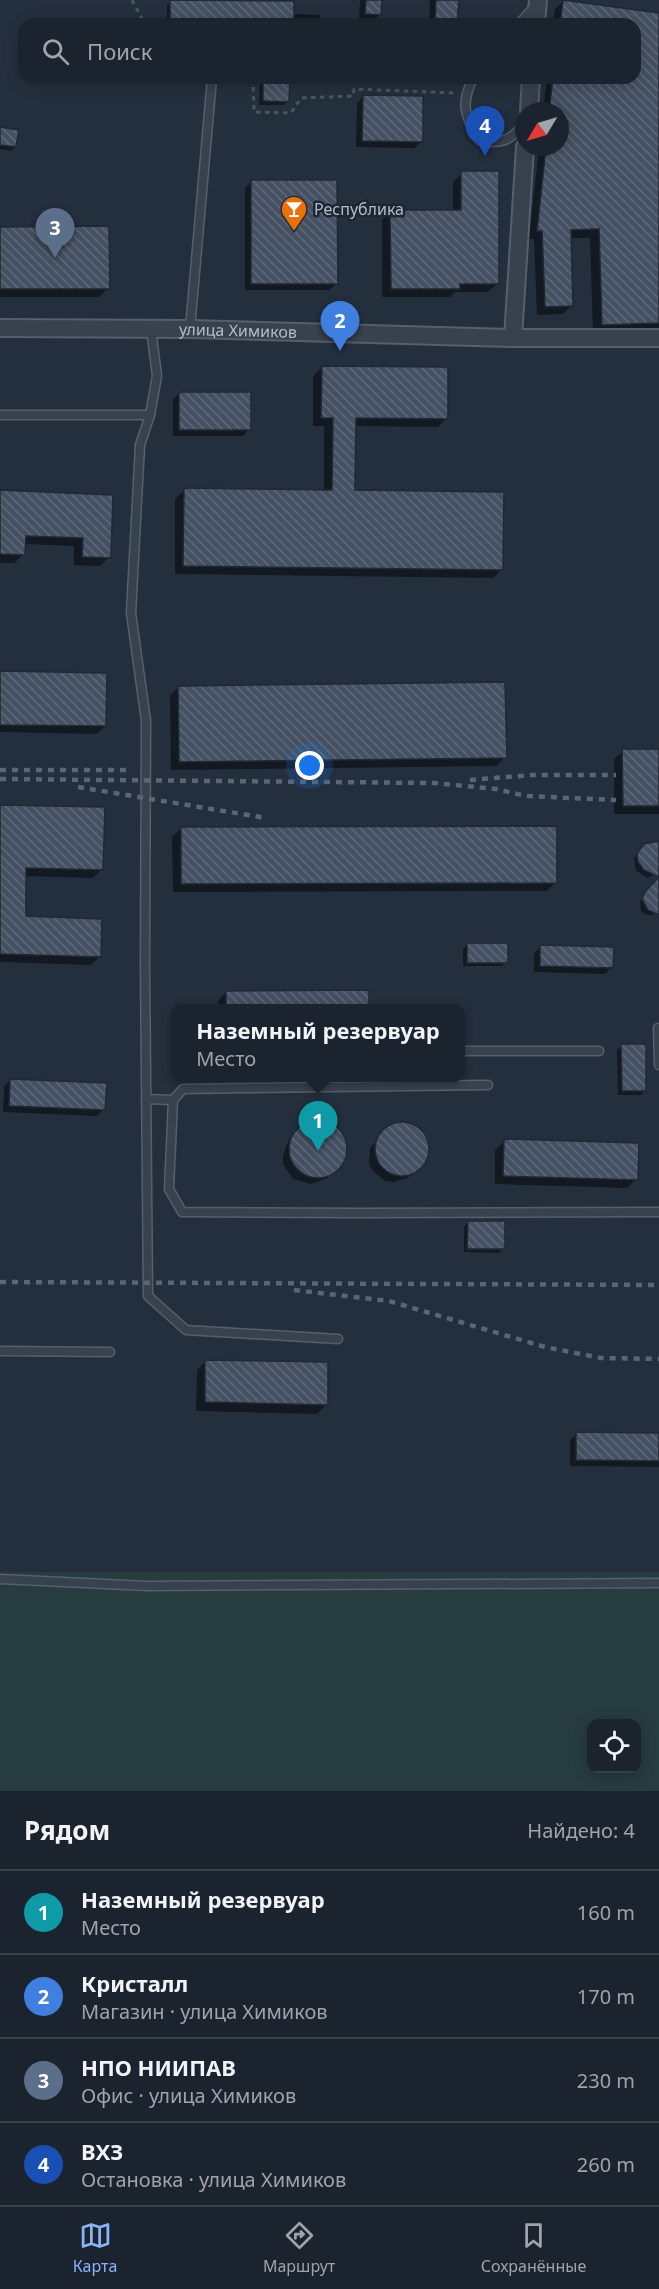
<!DOCTYPE html>
<html lang="ru">
<meta charset="utf-8">
<style>
body{margin:0;font-family:"Noto Sans",sans-serif;background:#282f3a;color:#f1f3f6}
.controls{position:absolute;right:18px;bottom:18px;display:grid;overflow:hidden;border-radius:12px;box-shadow:0 3px 15px #0003}
.controls button{width:54px;height:54px;display:grid;place-items:center;padding:0;border:0;border-bottom:2px solid #39404a;background:#1b232e;color:#f1f3f6;font:30px sans-serif}
.compass{position:absolute;left:515px;top:102px;width:54px;height:54px;border-radius:50%;background:#1b232e;box-shadow:0 3px 15px #0003;rotate:232deg}
.you{position:absolute;left:310px;top:766px;width:21px;height:21px;margin:-15px;border:4px solid #fff;border-radius:50%;background:#1a73e8;box-shadow:0 0 0 9px #1a73e833}
.badge{display:grid;place-items:center;width:39px;height:39px;border-radius:50%;background:#8ab4f8;color:#fff;font-size:20px;font-weight:700}
.pin{position:absolute;translate:-50% -50px;filter:drop-shadow(0 2px 3px #0008)}
.pin::after{content:'';position:absolute;top:32px;width:21px;height:18px;background:inherit;clip-path:polygon(0 0,100% 0,50% 100%)}
.popup{position:absolute;left:171px;top:1004px;width:294px;height:78px;box-sizing:border-box;display:grid;place-content:center;border-radius:12px;background:#1b232e;filter:drop-shadow(0 2px 4px #0005);font-size:20px;white-space:nowrap;color:#a0a4aa}
.popup b{font-size:22px;color:#f1f3f6}
.popup::after{content:'';position:absolute;left:50%;top:100%;margin-left:-12px;border:12px solid transparent;border-top-color:#1b232e}
.list{margin:0;padding:0;list-style:none}
h2{display:flex;justify-content:space-between;align-items:center;height:78px;margin:0;padding:0 24px;font-size:26px}
h2 small{font-size:20px;font-weight:400;color:#a0a4aa}
.list li{display:grid;grid-template-columns:39px 1fr auto;gap:18px;align-items:center;box-sizing:border-box;height:84px;padding:0 24px;border-top:2px solid #39404a}
.list b{display:block;font-size:22px;white-space:nowrap}
.list p{margin:0;font-size:20px;white-space:nowrap;color:#a0a4aa}
.list em{font-size:20px;font-style:normal;color:#a0a4aa}
.icon{flex:none;width:33px;height:33px;fill:none;stroke:currentColor;stroke-width:2;stroke-linecap:round;stroke-linejoin:round}
.map{position:relative;flex:none;width:659px;height:1791px;overflow:hidden}
.search{position:absolute;background:#1b232e;box-shadow:0 3px 15px #0003;left:18px;right:18px;top:18px;height:66px;display:flex;align-items:center;gap:15px;box-sizing:border-box;padding:0 21px;border-radius:18px;color:#a0a4aa;font-size:22px}
.sheet{height:414px;background:#1b232e}
nav{display:flex;justify-content:space-around;align-items:center;box-sizing:border-box;height:84px;border-top:2px solid #39404a;background:#1b232e;font-size:16px;color:#a0a4aa}
nav a{display:grid;justify-items:center;gap:3px}
nav .on{color:#8ab4f8}
.map>svg:first-child{display:block}
.grass{fill:#263c3f;fill-rule:evenodd}
.shadow{fill:#0007}
.building{fill:url(#building-back-hatch);stroke:#1f2835;stroke-width:1.5}
.lines{fill:none;stroke-linecap:round;stroke-linejoin:round}
.lane-casing{stroke:#565f6c;stroke-width:11}
.street-casing{stroke:#565f6c;stroke-width:20}
.path{stroke:#44595c;stroke-width:3;stroke-dasharray:4.5 4.5;stroke-linecap:butt}
.lane{stroke:#38414e;stroke-width:8}
.street{stroke:#38414e;stroke-width:16}
.rail{stroke:#5a6575;stroke-width:4.5;stroke-dasharray:6 6;stroke-linecap:butt}
.labels{text-anchor:middle;dominant-baseline:central;stroke-width:5;stroke-linejoin:round;paint-order:stroke}
.poi-label{font-size:16px;fill:#b4bcc9;stroke:#1d2633;text-anchor:start}
.street-label{font-size:16px;fill:#b4bcc9;stroke:#1d2633}
</style>
<div class="map">
<svg width="659" height="1791" viewBox="0 0 659 1791">
<defs>
<pattern id="building-back-hatch" width="6" height="6" patternUnits="userSpaceOnUse" patternTransform="scale(1.5)"><rect width="6" height="6" fill="#455162"/><path d="M-1 5l2 2M0 0l6 6M5-1l2 2" fill="none" stroke="#5d6877"/></pattern>
</defs>
<rect width="100%" height="100%" fill="#242f3e"/>
<path class="grass" d="M0 1572H659V1791H0ZM592 1724H636V1768H592Z"/>
<g class="shadow">
<polygon points="173,0 286,0 293,14 320,15 320,24 167,24 167,5"/>
<polygon points="360,0 380,0 380,14 373,21 359,21"/>
<polygon points="430,0 457,0 456,24 429,24"/>
<polygon points="564,0 659,14 659,331 593,333 590,238 570,238 572,305 563,314 537,315 534,239 529,239 539,147 560,147 560,111 543,111 547,78 635,78 635,24 553,24 555,9"/>
<polygon points="260,78 288,78 288,101 284,105 259,105"/>
<polygon points="363,97 421,142 414,148 356,147 357,103"/>
<polygon points="0,129 15,147 11,151 0,149"/>
<polygon points="462,173 497,284 488,292 455,292 450,297 382,297 382,220 391,211 453,211 453,182"/>
<polygon points="251,182 336,284 329,290 245,290 245,188"/>
<polygon points="0,228 108,288 99,297 0,297"/>
<polygon points="322,367 447,418 438,427 354,426 354,492 502,569 493,578 175,574 175,499 184,490 324,491 324,426 313,426 313,376"/>
<polygon points="179,393 249,429 243,436 173,436 173,400"/>
<polygon points="0,492 111,497 109,557 100,566 74,565 74,546 24,544 23,554 15,563 0,563"/>
<polygon points="0,673 105,726 97,734 0,732"/>
<polygon points="179,687 505,757 496,766 171,770 170,696"/>
<polygon points="623,751 659,751 659,814 614,814 614,759"/>
<polygon points="0,806 102,869 93,878 25,876 24,918 100,956 91,965 0,962"/>
<polygon points="181,828 556,882 547,891 173,892 172,837"/>
<polygon points="659,845 659,871 648,878 636,871 634,858 640,850"/>
<polygon points="659,889 659,910 653,915 647,915 641,911 640,901 649,890"/>
<polygon points="467,945 506,962 502,966 463,966 463,949"/>
<polygon points="541,947 612,967 605,974 534,972 534,953"/>
<polygon points="367,991 367,1008 218,1008 218,1001 226,992"/>
<polygon points="622,1046 645,1090 641,1095 618,1095 617,1050"/>
<polygon points="10,1080 104,1109 97,1116 3,1112 4,1087"/>
<polygon points="319,1122 335,1128 341,1135 345,1144 345,1154 342,1163 328,1178 311,1184 293,1179 283,1164 283,1156 289,1139 296,1132 311,1123"/>
<polygon points="406,1124 421,1133 426,1140 426,1158 408,1178 393,1182 385,1181 373,1171 369,1164 370,1148 389,1127"/>
<polygon points="504,1141 636,1179 627,1188 495,1184 495,1150"/>
<polygon points="468,1222 503,1248 499,1253 464,1252 464,1227"/>
<polygon points="206,1361 326,1405 317,1414 196,1411 197,1370"/>
<polygon points="577,1433 659,1435 659,1467 570,1466 570,1440"/>
</g>
<g class="building">
<polygon points="170,0 294,1 294,24 170,24"/>
<polygon points="366,0 382,0 381,15 365,14"/>
<polygon points="436,0 459,0 457,24 435,23"/>
<polygon points="563,0 659,13 659,323 602,325 599,229 571,230 573,306 545,307 542,231 537,231 546,147 560,147 560,111 549,111 553,78 635,78 635,24 560,24"/>
<polygon points="263,78 290,78 289,102 263,101"/>
<polygon points="363,95 423,96 423,142 362,141"/>
<polygon points="0,127 19,130 16,147 0,145"/>
<polygon points="461,171 499,171 499,284 460,284 460,289 391,289 390,210 461,210"/>
<polygon points="251,180 337,180 338,284 251,284"/>
<polygon points="109,226 110,289 0,289 0,227"/>
<polygon points="322,366 448,367 448,419 356,418 355,490 504,492 503,570 183,566 184,488 332,490 333,418 321,418"/>
<rect x="179" y="392" width="72" height="38"/>
<polygon points="0,490 113,495 111,558 82,557 83,538 26,536 25,555 0,554"/>
<polygon points="0,671 107,673 106,726 0,725"/>
<polygon points="505,682 507,758 179,762 178,686"/>
<polygon points="622,749 659,749 659,806 623,806"/>
<polygon points="0,805 105,807 103,870 26,868 26,916 102,919 101,957 0,954"/>
<polygon points="557,826 557,883 181,884 181,827"/>
<polygon points="659,841 659,877 644,870 638,862 637,857 638,852 644,844"/>
<polygon points="659,877 659,915 648,910 642,899 645,892"/>
<rect x="467" y="943" width="41" height="20"/>
<polygon points="540,945 614,947 613,968 540,966"/>
<polygon points="369,990 369,1008 226,1008 226,991"/>
<polygon points="621,1044 646,1044 646,1091 622,1091"/>
<polygon points="10,1079 107,1083 105,1110 9,1106"/>
<circle cx="318" cy="1149" r="29"/>
<circle cx="402" cy="1149" r="27"/>
<polygon points="504,1139 639,1143 638,1180 503,1176"/>
<polygon points="468,1221 505,1221 505,1249 467,1249"/>
<polygon points="205,1360 328,1362 328,1405 205,1402"/>
<polygon points="576,1432 659,1433 659,1461 576,1460"/>
</g>
<g class="lines">
<g class="lane-casing">
<g id="lane">
<polyline points="519,24 536,5"/>
<path d="M473 78C460 105 465 115 479 140 499 145 511 141 524 124"/>
<polyline points="190,329 212,78"/>
<polyline points="0,415 150,415 157,376 151,329"/>
<polyline points="150,415 140,445 131,613 146,721 145,965 148,1296 186,1330 338,1339"/>
<polyline points="658,1028 659,1065"/>
<polyline points="460,1051 599,1051"/>
<polyline points="488,1085 183,1089 173,1100 169,1189 182,1212 359,1213 659,1212"/>
<polyline points="146,1099 173,1100"/>
<polyline points="0,1351 110,1352"/>
<polyline points="0,1579 147,1586 659,1583"/>
</g>
</g>
<g class="street-casing">
<g id="street">
<polyline points="536,24 538,0"/>
<polyline points="529,111 531,78"/>
<polyline points="525,147 513,338 659,338"/>
<path id="s1" d="M0 328 190 329 513 338"/>
</g>
</g>
<g class="path">
<polyline points="132,0 145,24"/>
<polyline points="253,78 254,112 291,113 301,98 353,96 354,89 455,93"/>
</g>
<use href="#lane" class="lane"/>
<use href="#street" class="street"/>
<g class="rail">
<polyline points="0,770 126,770"/>
<polyline points="0,779 434,783 496,789 526,796 616,800"/>
<polyline points="470,780 532,775 616,775"/>
<polyline points="78,787 266,818"/>
<polyline points="0,1282 659,1285"/>
<polyline points="294,1290 389,1301 545,1347 601,1358 659,1359"/>
</g>
</g>
<defs>
<g id="bar-pin" transform="scale(1.35)"><path d="M0 17L-7.5 6A9.5 9.5 0 1 1 7.5 6Z" fill="#e8710a" stroke="#1d2633"/><path d="M-6-5H6L.8 .8V4.5H3.5V6h-7V4.5H-.8V.8Z" fill="#fff"/></g>
</defs>
<g fill-rule="evenodd">
<use href="#bar-pin" x="294" y="209"/>
</g>
<g class="labels">
<g class="poi-label">
<text x="314" y="209">Республика</text>
</g>
<g class="street-label">
<text stroke="none"><textPath href="#s1" startOffset="238">улица Химиков</textPath></text>
</g>
</g>
</svg>
<div class="controls">
<button><svg class="icon" aria-label="locate" viewBox="0 0 24 24"><circle cx="12" cy="12" r="6"/><path d="M12 2v4M12 18v4M2 12h4M18 12h4"/></svg></button>
</div>
<svg class="compass" viewBox="-18 -18 36 36"><path d="M0-13l5 13h-10z" fill="#e53935"/><path d="M0 13l5-13h-10z" fill="#a0a4aa"/></svg>
<div class="you"></div>
<div class="pin badge" style="left:318px;top:1151px;background:#0f9aa8">1</div>
<div class="popup"><b>Наземный резервуар</b>Место</div>
<div class="pin badge" style="left:340px;top:351px;background:#3f7fe0">2</div>
<div class="pin badge" style="left:55px;top:258px;background:#5c6f8a">3</div>
<div class="pin badge" style="left:485px;top:156px;background:#1a4fb4">4</div>
<div class="search"><svg class="icon" aria-label="search" viewBox="0 0 24 24"><circle cx="10" cy="10" r="6"/><path d="M15 15l6 6"/></svg>Поиск</div>
</div>
<section class="sheet">
<h2>Рядом<small>Найдено: 4</small></h2>
<ul class="list">
<li><span class="badge" style="background:#0f9aa8">1</span><div><b>Наземный резервуар</b><p>Место</p></div><em>160 m</em></li>
<li><span class="badge" style="background:#3f7fe0">2</span><div><b>Кристалл</b><p>Магазин · улица Химиков</p></div><em>170 m</em></li>
<li><span class="badge" style="background:#5c6f8a">3</span><div><b>НПО НИИПАВ</b><p>Офис · улица Химиков</p></div><em>230 m</em></li>
<li><span class="badge" style="background:#1a4fb4">4</span><div><b>ВХЗ</b><p>Остановка · улица Химиков</p></div><em>260 m</em></li>
</ul>
</section>
<nav>
<a class="on"><svg class="icon" aria-label="map" viewBox="0 0 24 24"><path d="M3 6l6-2 6 2 6-2v14l-6 2-6-2-6 2zM9 4v14M15 6v14"/></svg>Карта</a>
<a><svg class="icon" aria-label="directions" viewBox="0 0 24 24"><path d="M12 3l9 9-9 9-9-9zM9 14v-3h6M13 9l2 2-2 2"/></svg>Маршрут</a>
<a><svg class="icon" aria-label="saved" viewBox="0 0 24 24"><path d="M7 4h10v16l-5-4-5 4z"/></svg>Сохранённые</a>
</nav>
